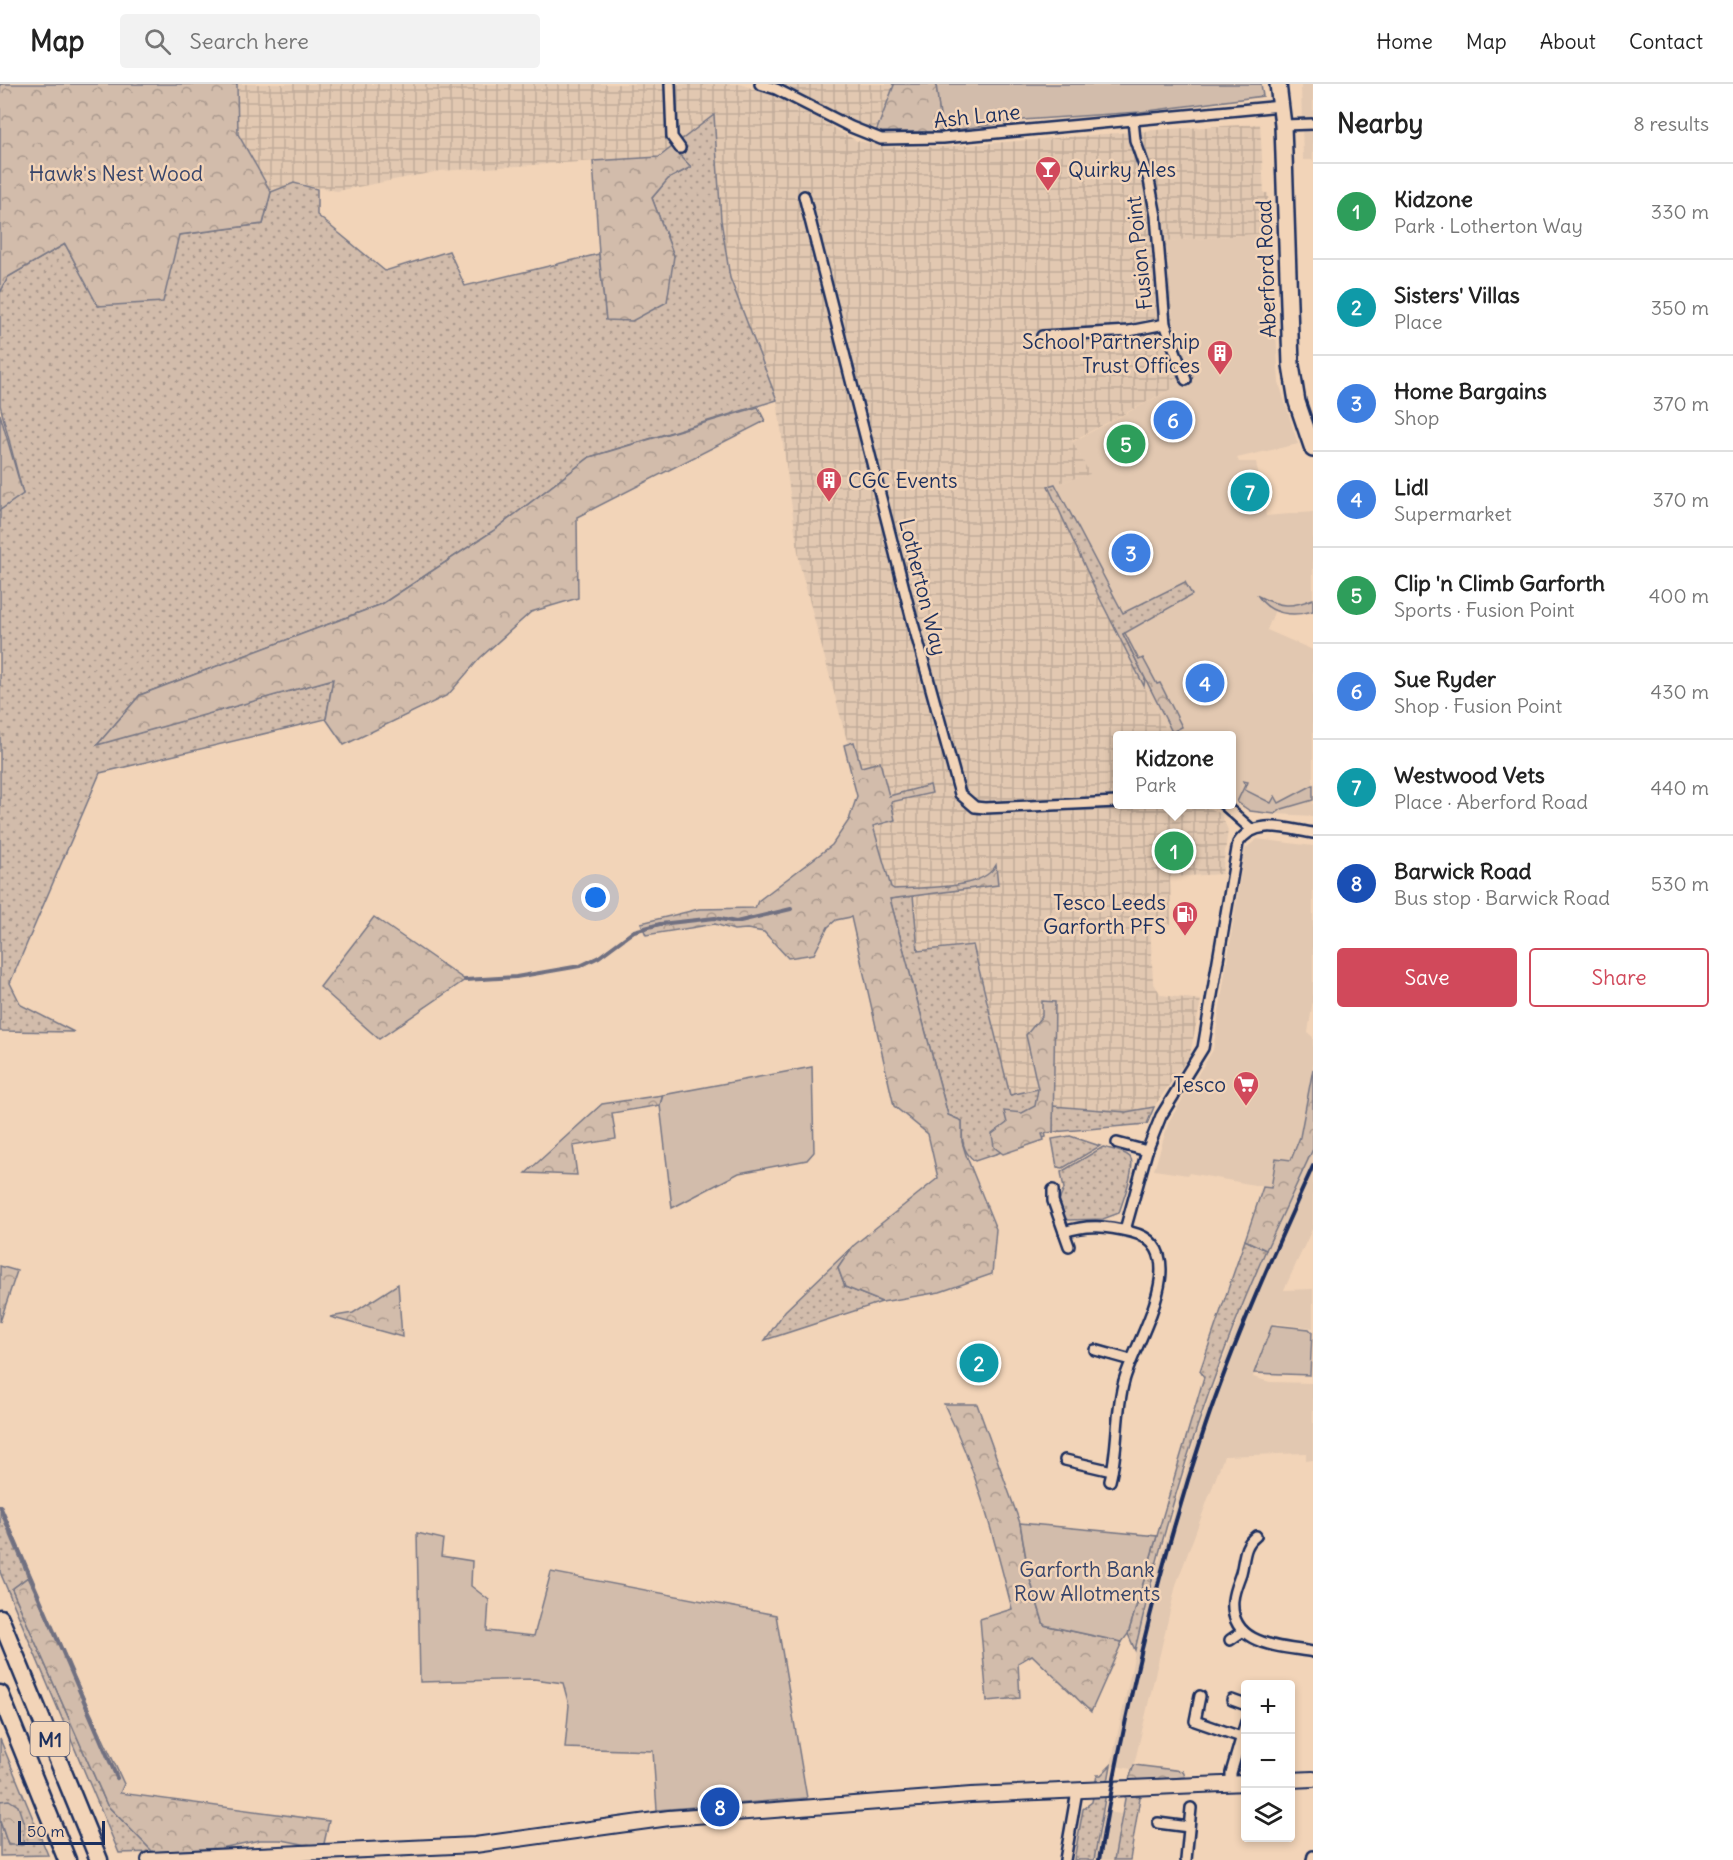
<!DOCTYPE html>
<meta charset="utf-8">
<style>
body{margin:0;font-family:Delius,sans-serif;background:#f2f2f2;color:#222}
.controls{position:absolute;right:18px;bottom:18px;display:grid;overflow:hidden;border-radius:6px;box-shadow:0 3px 9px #0003}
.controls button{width:54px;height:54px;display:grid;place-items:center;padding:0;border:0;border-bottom:2px solid #e0e0e0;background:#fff;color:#222;font:30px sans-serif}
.scale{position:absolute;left:18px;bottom:15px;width:87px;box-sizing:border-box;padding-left:6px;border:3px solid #1b2f5e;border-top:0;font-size:16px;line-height:21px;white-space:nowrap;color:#1b2f5e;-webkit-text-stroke:4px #f2d4b8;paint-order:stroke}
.you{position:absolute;left:596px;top:814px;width:21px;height:21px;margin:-15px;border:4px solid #fff;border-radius:50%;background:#1a73e8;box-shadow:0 0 0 9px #1a73e833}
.badge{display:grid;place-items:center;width:39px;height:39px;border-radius:50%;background:#d1495b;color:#fff;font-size:20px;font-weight:700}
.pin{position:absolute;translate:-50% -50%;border:3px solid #fff;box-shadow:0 2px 6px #0006}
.popup{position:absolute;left:1113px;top:647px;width:123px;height:78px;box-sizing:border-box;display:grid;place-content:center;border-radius:6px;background:#fff;filter:drop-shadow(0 2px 4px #0005);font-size:20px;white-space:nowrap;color:#767676}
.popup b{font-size:22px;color:#222}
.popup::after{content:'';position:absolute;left:50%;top:100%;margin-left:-12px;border:12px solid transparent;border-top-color:#fff}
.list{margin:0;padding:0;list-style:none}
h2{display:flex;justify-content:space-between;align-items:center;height:78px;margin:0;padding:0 24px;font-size:26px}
h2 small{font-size:20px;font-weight:400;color:#767676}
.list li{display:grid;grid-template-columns:39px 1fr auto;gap:18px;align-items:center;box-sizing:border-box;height:96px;padding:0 24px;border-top:2px solid #e0e0e0}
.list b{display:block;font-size:22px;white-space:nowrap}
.list p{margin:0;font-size:20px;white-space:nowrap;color:#767676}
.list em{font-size:20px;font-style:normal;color:#767676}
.actions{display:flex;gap:12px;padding:18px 24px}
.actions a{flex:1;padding:14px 0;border:2px solid #d1495b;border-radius:6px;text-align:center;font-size:21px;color:#d1495b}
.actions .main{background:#d1495b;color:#fff}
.icon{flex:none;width:33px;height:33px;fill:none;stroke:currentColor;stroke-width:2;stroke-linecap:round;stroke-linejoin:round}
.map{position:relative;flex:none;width:1313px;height:1776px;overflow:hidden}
header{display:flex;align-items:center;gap:36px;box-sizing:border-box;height:84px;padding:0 30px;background:#fff;border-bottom:2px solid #e0e0e0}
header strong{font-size:28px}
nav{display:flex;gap:33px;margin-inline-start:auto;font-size:21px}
.search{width:420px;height:54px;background:#f2f2f2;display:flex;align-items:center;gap:15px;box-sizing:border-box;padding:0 21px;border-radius:6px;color:#767676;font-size:22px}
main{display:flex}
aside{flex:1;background:#fff}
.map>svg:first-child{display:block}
.built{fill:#e2c8b1}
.industrial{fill:url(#industrial-grid)}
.grass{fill:url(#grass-dots);stroke:#767684;stroke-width:1.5}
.forest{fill:url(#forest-crowns);stroke:#767684;stroke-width:1.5}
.green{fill:#d2bcab;stroke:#767684;stroke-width:1.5}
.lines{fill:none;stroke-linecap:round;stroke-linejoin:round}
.stream{stroke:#707081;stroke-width:4}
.street-casing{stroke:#1b2f5e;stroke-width:14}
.secondary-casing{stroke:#1b2f5e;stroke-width:18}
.primary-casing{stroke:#1b2f5e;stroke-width:20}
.highway-casing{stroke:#1b2f5e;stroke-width:21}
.street{stroke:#f2d4b8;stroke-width:9}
.secondary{stroke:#f2d4b8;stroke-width:14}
.primary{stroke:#f2d4b8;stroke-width:15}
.highway{stroke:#f2d4b8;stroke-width:16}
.rail{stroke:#1b2f5e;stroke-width:4}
.labels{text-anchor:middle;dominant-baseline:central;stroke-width:5;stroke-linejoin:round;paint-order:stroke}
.shield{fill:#f2d4b8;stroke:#5c6079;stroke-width:1.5}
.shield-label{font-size:20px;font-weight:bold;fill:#1b2f5e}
.street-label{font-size:21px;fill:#1b2f5e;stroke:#f2d4b8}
.poi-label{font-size:21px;fill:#1b2f5e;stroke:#f2d4b8;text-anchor:end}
.park-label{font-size:21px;fill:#36446a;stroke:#f2d4b8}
</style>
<header>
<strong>Map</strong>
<div class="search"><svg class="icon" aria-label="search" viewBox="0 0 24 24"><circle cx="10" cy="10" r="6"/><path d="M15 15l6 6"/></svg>Search here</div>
<nav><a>Home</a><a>Map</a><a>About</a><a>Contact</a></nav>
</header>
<main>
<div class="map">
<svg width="1313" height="1776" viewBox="0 0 1313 1776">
<defs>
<pattern id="industrial-grid" width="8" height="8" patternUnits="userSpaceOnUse" patternTransform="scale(1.5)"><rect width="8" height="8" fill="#e2c8b1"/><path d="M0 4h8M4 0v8" fill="none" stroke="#c1ac9b"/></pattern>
<pattern id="grass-dots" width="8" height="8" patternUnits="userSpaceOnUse" patternTransform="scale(1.5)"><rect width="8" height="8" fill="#d2bcab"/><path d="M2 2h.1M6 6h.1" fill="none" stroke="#aa998e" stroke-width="1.8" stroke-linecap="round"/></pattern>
<pattern id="forest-crowns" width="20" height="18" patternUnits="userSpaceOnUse" patternTransform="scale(1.5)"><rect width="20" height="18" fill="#d2bcab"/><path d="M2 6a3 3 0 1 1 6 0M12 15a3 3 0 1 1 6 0" fill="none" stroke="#aa998e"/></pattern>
</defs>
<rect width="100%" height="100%" fill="#f2d4b8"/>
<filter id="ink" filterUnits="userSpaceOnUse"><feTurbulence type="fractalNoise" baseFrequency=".0167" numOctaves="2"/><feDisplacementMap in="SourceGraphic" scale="12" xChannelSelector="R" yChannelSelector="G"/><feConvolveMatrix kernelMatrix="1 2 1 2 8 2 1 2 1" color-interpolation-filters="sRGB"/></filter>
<g filter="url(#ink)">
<g class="built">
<polygon points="1301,0 1313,0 1313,76 1303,76"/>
<polygon points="1270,149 1279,299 1298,360 1237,374 1239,378 1256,378 1266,432 1313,428 1313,527 1290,530 1275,526 1267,546 1313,566 1313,732 1259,729 1241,722 1231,714 1231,652 1169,651 1097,509 1048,402 1089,390 1072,358 1195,293 1174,244 1166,157"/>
<polygon points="1257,755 1313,762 1313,916 1308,949 1313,953 1313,985 1300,1053 1291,1077 1271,1104 1189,1089 1188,1091 1154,1086 1169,1037 1213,966 1243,776 1245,765"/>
<polygon points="1313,1065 1313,1143 1284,1206 1313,1205 1313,1244 1273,1239 1253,1293 1270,1298 1313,1299 1313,1376 1306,1377 1306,1369 1224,1372 1176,1501 1134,1681 1131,1685 1111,1681 1142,1536 1199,1343 1254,1193"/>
<polygon points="1103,1727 1121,1730 1114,1776 1094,1776"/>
</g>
<g class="industrial">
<polygon points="237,0 740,0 787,17 857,57 892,63 943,63 1168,45 1260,40 1264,109 1268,109 1270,149 1166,157 1174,244 1195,293 1072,357 1090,390 1048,402 1097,509 1169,651 1117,652 1117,720 1204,721 1221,730 1228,746 1222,790 1170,793 1171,840 1150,842 1153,898 1161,911 1201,916 1190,971 1154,1023 1126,1028 1053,1022 1053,1048 959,1073 800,482 777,316 730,194 721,136 714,31 659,73 440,87 337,107 294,99 271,108 238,50"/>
<polygon points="776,0 892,0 894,1 876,48"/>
</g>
<g class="grass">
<polygon points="714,31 721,136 730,194 777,316 590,373 493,447 382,520 140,611 98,660 333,595 326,635 100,689 10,899 21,921 74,948 0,947 0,426 23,410 0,321 0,209 8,193 65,160 99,222 179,151 263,140 271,108 294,99 317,105 317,131 385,187 449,167 465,202 599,170 606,235 674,172 652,114 668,95 691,83 672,63"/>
<polygon points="1055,400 1123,529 1185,498 1192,511 1123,550 1145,594 1144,602 1097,509 1048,402"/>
<path d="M913 811 918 867 973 861 1010 1011 1038 1005 1046 1053 975 1077C961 1067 962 1054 962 1037L948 1031 890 815Z"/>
<polygon points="1053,1022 1126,1028 1154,1023 1147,1040 1053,1048"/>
<polygon points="1070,1052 1100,1062 1063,1084 1057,1083 1052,1055"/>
<path d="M1103 1063C1110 1065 1125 1067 1130 1073 1137 1082 1122 1118 1119 1129L1103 1135 1068 1136 1063 1134 1059 1117 1064 1105 1061 1088Z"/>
<path d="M1245 1156 1266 1166C1209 1293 1166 1430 1135 1566L1128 1550 1204 1293 1200 1287Z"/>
<polygon points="853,1162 838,1184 845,1203 882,1218 765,1256 785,1227"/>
<polygon points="0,1427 28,1493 12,1505 107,1721 153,1768 119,1769 0,1488"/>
<polygon points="0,1655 48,1771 0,1772 0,1737 8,1761 0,1719"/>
<polygon points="1111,1681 1094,1776 1074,1776 1083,1725 1092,1718 1097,1691 1101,1691"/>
<polygon points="1126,1709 1140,1713 1130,1776 1114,1776"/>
</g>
<g class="forest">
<polygon points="0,0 237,0 238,50 271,108 263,140 179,151 163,218 98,222 65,160 8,193 0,209"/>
<polygon points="892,0 936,0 942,48 876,48 894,1"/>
<polygon points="672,63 691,83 668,95 652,114 674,172 667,218 632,237 606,236 599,170 593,77 659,73"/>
<polygon points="758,323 765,337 577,433 578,514 531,528 480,574 448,611 344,661 326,635 333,595 97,661 140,611 382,520 493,447 590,373"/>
<polygon points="0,330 23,410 0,426"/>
<polygon points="1125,549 1139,576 1143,574 1157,600 1160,599 1182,643 1172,648 1123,550"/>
<path d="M854 658 861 683 880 678 889 712 930 701 932 709 891 718 895 736 873 742 891 803 894 805C922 803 982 807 996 781L998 801 890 815 948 1031 962 1037V1058L966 1071 996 1145 992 1190 940 1208 882 1218 845 1203 838 1184 853 1162 938 1094 928 1050 894 1022 851 833 836 836 828 843 814 870 788 874 764 848 747 845 734 846 715 840 646 851 641 839 699 825 755 824 758 817 832 761 849 736 857 712 844 661Z"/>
<polygon points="374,833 465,896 379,955 320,903"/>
<polygon points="1042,917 1055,918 1053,1048 1042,1050 1044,1056 1003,1070 994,1063 992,1050 1007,1039 1004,1027 1022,1029 1035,1022 1038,1005 1026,951 1042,932"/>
<polygon points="1313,985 1313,1065 1266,1166 1245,1156 1263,1103 1271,1104 1276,1074 1291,1076 1300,1053"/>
<polygon points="663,1011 660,1021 612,1029 616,1055 573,1062 577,1091 526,1089 602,1020"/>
<polygon points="0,1182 17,1187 0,1238"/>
<polygon points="398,1200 402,1253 330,1233 353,1229"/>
<path d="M944 1320H977L1020 1439 1029 1492 1044 1541 1122 1558 1091 1628 1032 1571 1018 1579 1020 1614 987 1617 980 1535 1012 1525C994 1454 977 1386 944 1320Z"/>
<polygon points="28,1493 124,1700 120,1709 329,1737 323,1764 282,1756 260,1756 221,1764 153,1768 107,1721 12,1505"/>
<polygon points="1134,1681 1183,1687 1185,1693 1128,1698"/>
<polygon points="9,1716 18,1722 24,1740 23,1761 8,1761 0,1737 0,1717"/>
</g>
<g class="green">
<polygon points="936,0 1261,0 1263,12 1140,28 1022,36 942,48"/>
<path d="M1258 512C1280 523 1291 524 1313 515V527C1293 533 1270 531 1258 512Z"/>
<polygon points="1243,697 1248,698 1245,706 1271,719 1275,712 1279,719 1313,701 1313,716 1282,725 1275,730 1250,727 1237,718 1245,701"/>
<polygon points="812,983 814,1068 807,1076 739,1089 672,1124 660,1021 663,1011"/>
<polygon points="1272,1241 1309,1245 1312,1248 1310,1291 1254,1289"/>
<polygon points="1020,1439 1157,1452 1128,1550 1122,1558 1044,1541 1029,1492"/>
<polygon points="417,1449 443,1455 441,1472 472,1477 471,1502 489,1516 487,1547 534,1552 551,1488 776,1531 807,1714 657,1726 653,1667 565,1664 569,1621 563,1599 534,1595 420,1598"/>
</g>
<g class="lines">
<g class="stream">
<polyline points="465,896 516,893 580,882 599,873 634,847 660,840 715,834 736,838 791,825"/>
<polyline points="0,1422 117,1694"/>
</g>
<g class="street-casing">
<g id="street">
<polyline points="670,0 672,53 680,64"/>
<polyline points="760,0 776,5 851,43 881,55 943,54 1281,22"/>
<polyline points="1133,36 1135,56 1149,96 1156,132 1165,240 1186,296"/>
<polyline points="1283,41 1313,40"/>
<polyline points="804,112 911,532 960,710 975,723 985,724 1117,718"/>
<polyline points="1042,252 1129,247 1165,240"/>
<polyline points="1223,720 1251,745"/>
<polyline points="1117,1059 1147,1067"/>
<polyline points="1053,1106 1053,1117 1069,1162"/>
<path d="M1125 1146 1147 1067 1161 1032 1203 964 1238 759C1255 733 1287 745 1313 749"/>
<path d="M1064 1148C1087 1140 1107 1142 1131 1148 1198 1164 1133 1261 1124 1297 1115 1329 1119 1363 1110 1397"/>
<polyline points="1095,1266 1131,1276"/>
<polyline points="1065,1376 1112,1387"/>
<path d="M1256 1452C1243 1462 1245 1474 1241 1489 1238 1498 1234 1506 1233 1516 1229 1562 1281 1562 1313 1568"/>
<polyline points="1230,1556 1243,1547"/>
<polyline points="1200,1612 1195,1637 1241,1653"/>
<polyline points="1232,1616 1246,1621"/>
<polyline points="1231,1700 1231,1689 1246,1638"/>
<polyline points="1158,1739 1189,1743"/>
<polyline points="1065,1776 1077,1707"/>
<polyline points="1186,1776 1191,1724"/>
<polyline points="1312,1776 1313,1772"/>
</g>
</g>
<g class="secondary-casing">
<g id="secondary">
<polyline points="1290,1696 1313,1695"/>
<polyline points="149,1776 475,1761 669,1734 971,1711 1246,1699"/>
</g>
</g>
<g class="primary-casing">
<polyline id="primary" points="1278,0 1283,41 1291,281 1297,318 1313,365"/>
</g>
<g class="highway-casing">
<g id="highway">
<polyline points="0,1534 99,1776"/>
<polyline points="0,1610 67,1776"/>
</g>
</g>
<use href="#street" class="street"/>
<use href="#secondary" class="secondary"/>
<use href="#primary" class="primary"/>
<use href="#highway" class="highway"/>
<path class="rail" d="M1099 1776C1124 1629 1158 1484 1205 1343 1235 1254 1274 1168 1313 1082"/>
</g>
</g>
<defs>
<g id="bar-pin" transform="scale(1.35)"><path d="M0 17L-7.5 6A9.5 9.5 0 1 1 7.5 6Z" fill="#d1495b" stroke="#f2d4b8"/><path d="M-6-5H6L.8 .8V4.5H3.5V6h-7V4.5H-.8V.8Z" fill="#fff"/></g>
<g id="building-pin" transform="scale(1.35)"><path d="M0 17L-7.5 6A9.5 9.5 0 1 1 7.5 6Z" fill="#d1495b" stroke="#f2d4b8"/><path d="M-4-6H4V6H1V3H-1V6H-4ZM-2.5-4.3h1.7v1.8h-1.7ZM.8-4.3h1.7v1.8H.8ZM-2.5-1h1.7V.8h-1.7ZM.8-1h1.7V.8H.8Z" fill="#fff"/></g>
<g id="fuel-pin" transform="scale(1.35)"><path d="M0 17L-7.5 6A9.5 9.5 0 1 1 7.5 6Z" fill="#d1495b" stroke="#f2d4b8"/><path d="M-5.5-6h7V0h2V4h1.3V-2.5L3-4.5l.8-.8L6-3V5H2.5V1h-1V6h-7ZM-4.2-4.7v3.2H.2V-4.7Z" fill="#fff"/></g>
<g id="supermarket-pin" transform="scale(1.35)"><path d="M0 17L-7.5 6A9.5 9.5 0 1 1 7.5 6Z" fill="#d1495b" stroke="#f2d4b8"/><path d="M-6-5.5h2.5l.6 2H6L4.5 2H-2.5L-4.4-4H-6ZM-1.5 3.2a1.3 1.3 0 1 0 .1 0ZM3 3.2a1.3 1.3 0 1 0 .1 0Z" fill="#fff"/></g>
</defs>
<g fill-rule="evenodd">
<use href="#bar-pin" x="1048" y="85"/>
<use href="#building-pin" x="1220" y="269"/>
<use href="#building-pin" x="829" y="396"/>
<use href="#fuel-pin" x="1185" y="830"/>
<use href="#supermarket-pin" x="1246" y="1000"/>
</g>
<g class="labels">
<rect class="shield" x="30.5" y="1638" width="39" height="34" rx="4.5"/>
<g class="shield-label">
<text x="50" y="1655">M1</text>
</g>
<g class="street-label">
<text transform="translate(977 32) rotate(-6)">Ash Lane</text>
<text transform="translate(1139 169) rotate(-96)">Fusion Point</text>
<text transform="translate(1266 185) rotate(-92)">Aberford Road</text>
<text transform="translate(923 503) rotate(76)">Lotherton Way</text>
</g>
<g class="poi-label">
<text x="1068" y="85" text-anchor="start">Quirky Ales</text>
<text x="1200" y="257">School Partnership<tspan x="1200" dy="24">Trust Offices</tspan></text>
<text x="848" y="396" text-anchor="start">CGC Events</text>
<text x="1166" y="818">Tesco Leeds<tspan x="1166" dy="24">Garforth PFS</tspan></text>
<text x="1226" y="1000">Tesco</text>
</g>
<g class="park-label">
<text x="116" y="89">Hawk's Nest Wood</text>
<text x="1087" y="1485">Garforth Bank<tspan x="1087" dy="24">Row Allotments</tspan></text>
</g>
</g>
</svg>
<div class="controls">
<button>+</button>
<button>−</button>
<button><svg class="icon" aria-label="layers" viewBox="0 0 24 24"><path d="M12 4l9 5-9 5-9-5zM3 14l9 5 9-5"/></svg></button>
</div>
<div class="scale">50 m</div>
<div class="you"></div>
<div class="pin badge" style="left:1174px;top:767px;background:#2e9e5b">1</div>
<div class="popup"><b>Kidzone</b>Park</div>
<div class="pin badge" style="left:979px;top:1279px;background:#0f9aa8">2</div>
<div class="pin badge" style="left:1131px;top:469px;background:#3f7fe0">3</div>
<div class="pin badge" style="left:1205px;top:599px;background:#3f7fe0">4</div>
<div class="pin badge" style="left:1126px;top:360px;background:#2e9e5b">5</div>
<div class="pin badge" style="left:1173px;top:336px;background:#3f7fe0">6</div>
<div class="pin badge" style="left:1250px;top:408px;background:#0f9aa8">7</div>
<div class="pin badge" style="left:720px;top:1723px;background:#1a4fb4">8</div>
</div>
<aside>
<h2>Nearby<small>8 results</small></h2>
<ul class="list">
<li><span class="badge" style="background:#2e9e5b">1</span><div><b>Kidzone</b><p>Park · Lotherton Way</p></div><em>330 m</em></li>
<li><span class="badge" style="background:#0f9aa8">2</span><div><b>Sisters' Villas</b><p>Place</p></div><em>350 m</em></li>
<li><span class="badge" style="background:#3f7fe0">3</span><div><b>Home Bargains</b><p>Shop</p></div><em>370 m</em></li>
<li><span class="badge" style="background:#3f7fe0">4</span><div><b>Lidl</b><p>Supermarket</p></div><em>370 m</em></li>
<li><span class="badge" style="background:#2e9e5b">5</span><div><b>Clip 'n Climb Garforth</b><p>Sports · Fusion Point</p></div><em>400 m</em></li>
<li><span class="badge" style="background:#3f7fe0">6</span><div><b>Sue Ryder</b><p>Shop · Fusion Point</p></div><em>430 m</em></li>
<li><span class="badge" style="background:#0f9aa8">7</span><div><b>Westwood Vets</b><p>Place · Aberford Road</p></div><em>440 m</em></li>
<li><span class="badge" style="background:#1a4fb4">8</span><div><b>Barwick Road</b><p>Bus stop · Barwick Road</p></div><em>530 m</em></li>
</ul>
<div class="actions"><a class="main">Save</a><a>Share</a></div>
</aside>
</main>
